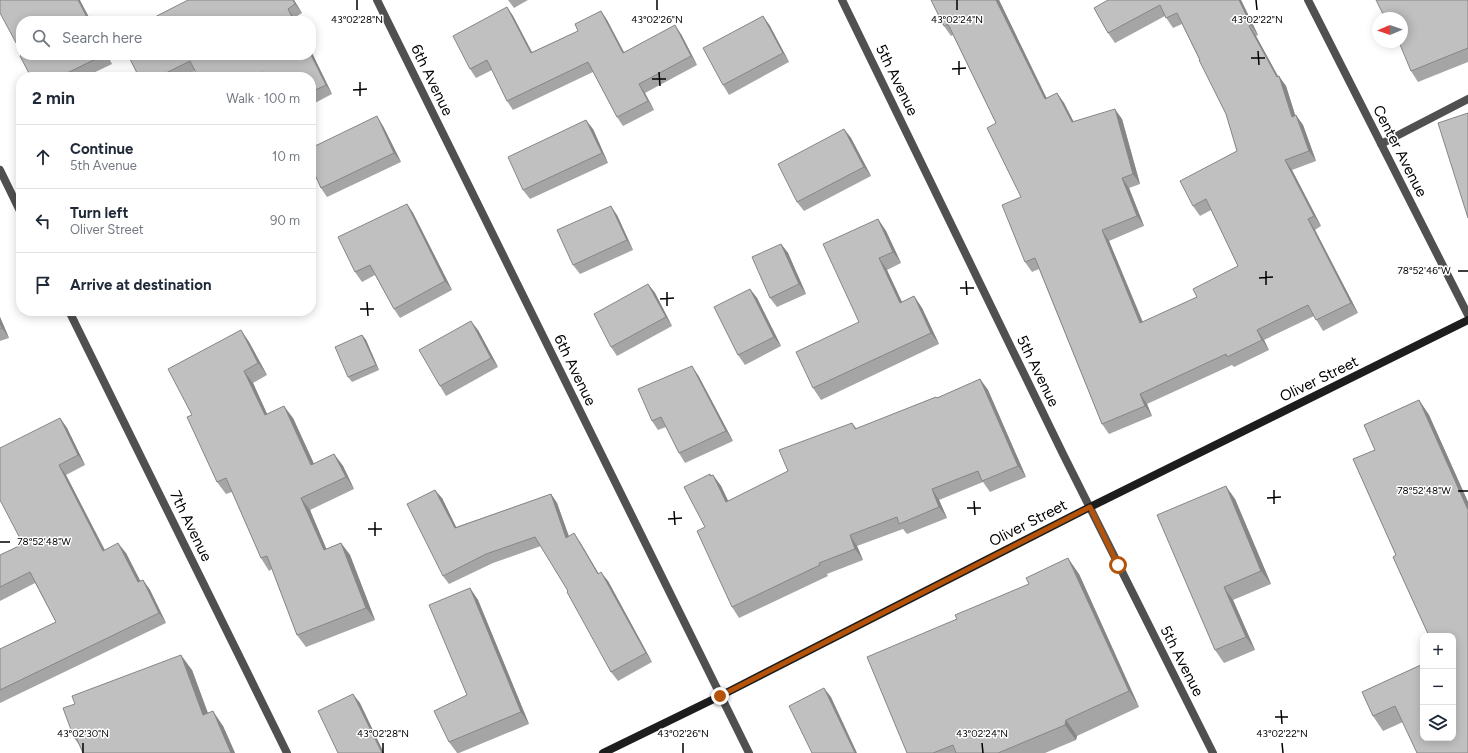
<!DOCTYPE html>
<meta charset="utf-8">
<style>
body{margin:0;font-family:Figtree,sans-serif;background:#f6f6f7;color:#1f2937}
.controls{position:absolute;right:12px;bottom:12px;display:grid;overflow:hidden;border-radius:8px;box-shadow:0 2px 10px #0003}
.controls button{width:36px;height:36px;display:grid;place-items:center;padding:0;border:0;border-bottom:1px solid #e0e1e3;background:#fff;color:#1f2937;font:20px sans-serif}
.compass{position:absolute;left:1372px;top:12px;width:36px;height:36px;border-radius:50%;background:#fff;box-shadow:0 2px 10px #0003;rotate:268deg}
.stop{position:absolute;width:12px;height:12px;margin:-9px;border:3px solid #b45309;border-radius:50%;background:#fff}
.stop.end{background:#b45309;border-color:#fff;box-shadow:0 1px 4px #0008}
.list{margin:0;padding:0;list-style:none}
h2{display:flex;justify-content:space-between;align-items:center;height:52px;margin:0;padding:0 16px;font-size:17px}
h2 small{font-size:13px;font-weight:400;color:#747a83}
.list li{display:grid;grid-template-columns:26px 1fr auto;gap:12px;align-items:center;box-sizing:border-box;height:64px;padding:0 16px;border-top:1px solid #e0e1e3}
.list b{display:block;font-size:15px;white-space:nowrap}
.list p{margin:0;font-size:13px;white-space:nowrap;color:#747a83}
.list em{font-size:13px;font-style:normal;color:#747a83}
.icon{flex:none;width:22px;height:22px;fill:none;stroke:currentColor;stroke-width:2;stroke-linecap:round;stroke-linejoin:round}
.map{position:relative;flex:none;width:1468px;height:753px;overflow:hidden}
.search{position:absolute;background:#fff;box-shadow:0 2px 10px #0003;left:16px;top:16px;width:300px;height:44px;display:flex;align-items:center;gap:10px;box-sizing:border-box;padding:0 14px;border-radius:16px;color:#747a83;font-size:15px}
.panel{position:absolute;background:#fff;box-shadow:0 2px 10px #0003;left:16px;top:72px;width:300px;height:244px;border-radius:16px}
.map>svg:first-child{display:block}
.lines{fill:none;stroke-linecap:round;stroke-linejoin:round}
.lane{stroke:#505050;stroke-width:8}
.street{stroke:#505050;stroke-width:8}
.secondary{stroke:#1d1d1d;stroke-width:8}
.wall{fill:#a5a5a5}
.shaded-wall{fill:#868686}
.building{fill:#c0c0c0;stroke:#868686}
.route{stroke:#b45309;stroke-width:5}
.ticks{fill:none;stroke:#000;stroke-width:1.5}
.labels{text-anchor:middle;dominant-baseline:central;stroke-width:3;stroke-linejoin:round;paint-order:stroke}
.street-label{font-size:15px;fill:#000;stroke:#fff}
.ticks-label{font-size:10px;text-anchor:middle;fill:#000;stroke:#fff;stroke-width:3;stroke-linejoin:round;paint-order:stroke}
</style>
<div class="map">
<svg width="1468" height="753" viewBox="0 0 1468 753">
<rect width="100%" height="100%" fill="#fff"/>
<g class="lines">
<polyline class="lane" points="1381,144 1468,99"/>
<g class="street">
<polyline points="377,0 749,753"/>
<polyline points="842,0 1063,454 1213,753"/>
<polyline points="1308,0 1468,315"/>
<polyline points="0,170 21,213"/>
<polyline points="69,311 287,753"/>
</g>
<polyline class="secondary" points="603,753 720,696 1090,507 1468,320"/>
</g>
<g class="wall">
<polygon points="294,0 302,13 294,18 296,21 147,21"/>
<polygon points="508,0 528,0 514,8"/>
<polygon points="931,0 999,0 1046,98 1057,93 1064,103 1073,121 1122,119 1140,184 1129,188 1144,226 1109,241 1143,322 1197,297 1238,266 1211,210 1200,216 1193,206 1237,151 1226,114 1182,24 1173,28 1165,16 1115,43 1108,33 1094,8 1241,0 1258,35 1256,36 1278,76 1286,86 1295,115 1303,125 1316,161 1292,170 1321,226 1315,230 1358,313 1323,331 1314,316 1264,340 1269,350 1234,367 1232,365 1147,404 1152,416 1109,434 1102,424 1039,269 1032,272 1025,262 1021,197 996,123 953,35 951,36 944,26"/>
<polygon points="1468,0 1468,62 1418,82 1411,71 1402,42"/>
<polygon points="507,7 513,16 532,52 578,31 601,11 607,20 624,52 681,34 697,65 645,93 654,110 623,126 617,117 593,72 513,110 507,101 492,70 476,78 470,69"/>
<polygon points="763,16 770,26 789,62 729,95 723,85"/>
<polygon points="311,51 332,94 311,105 311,77 198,77 195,71 182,77 139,77 128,55 311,55"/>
<polygon points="21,55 107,55 112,64 85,77 31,77"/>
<polygon points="383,126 401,162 327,197 321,188"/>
<polygon points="593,129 608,163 530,199 523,190"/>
<polygon points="844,129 851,138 871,176 804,211 797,202"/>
<polygon points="407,204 413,213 452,290 400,318 394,309 375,275 362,282 355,272"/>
<polygon points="617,215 633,250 580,274 573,265"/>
<polygon points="878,219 886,231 901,263 887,270 902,302 914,296 922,308 939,344 821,400 813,388 859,322"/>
<polygon points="781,244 788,253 806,294 777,307 770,298"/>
<polygon points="648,284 655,293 672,326 617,356 611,347"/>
<polygon points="750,289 757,298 781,346 745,365 738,355"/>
<polygon points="0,317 9,338 0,341"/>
<polygon points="241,330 249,342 267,375 253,383 267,414 293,418 314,464 334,454 343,466 354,489 310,510 326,549 341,543 350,555 375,620 306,647 297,635 272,569 269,571 261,558 232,492 226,494 217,482 192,415"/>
<polygon points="478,330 498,367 446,396 440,386"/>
<polygon points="362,335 366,340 379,370 352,382 348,377"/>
<polygon points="698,375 733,441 685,463 679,453 666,427 658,430 652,421"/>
<polygon points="980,379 988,390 1026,477 990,492 983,482 939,500 947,518 907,534 903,529 857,546 863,560 827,574 828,576 739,618 732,607 705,527 710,474 711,476 713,475 721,486 728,501 788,471 852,423 857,429 936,397 937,398"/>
<polygon points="1419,400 1429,415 1468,502 1468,753 1417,753 1403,722 1383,731 1373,716 1362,692 1423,664 1423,738 1453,738 1453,636 1429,636 1393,557 1396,555 1353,459 1375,450 1364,425"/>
<polygon points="60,418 67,428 85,465 66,475 105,550 126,553 140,581 143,580 150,590 166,623 0,703 0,649 56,622 35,583 0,601 0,555 23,544"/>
<polygon points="551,494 557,503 569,536 580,542 599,574 608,581 652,662 618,681 611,672 568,591 541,546 493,563 449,584 443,576 442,498 456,527"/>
<polygon points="1235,499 1271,584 1233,600 1255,650 1224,663 1215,650"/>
<polygon points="1079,574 1139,707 1077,736 1076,740 1045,753 907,753"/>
<polygon points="470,588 478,600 529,724 459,753 457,753 449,742 467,695"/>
<polygon points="192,670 208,713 223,726 235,753 83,753 81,747 74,738"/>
</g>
<g class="shaded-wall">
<polygon points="78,0 80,0 81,2 91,21 89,21"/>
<polygon points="293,0 294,0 302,13 295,4"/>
<polygon points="996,0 999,0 1052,109 1045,99"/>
<polygon points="1239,0 1241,0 1258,35 1251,25"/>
<polygon points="507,7 513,16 537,62 531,53"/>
<polygon points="288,9 296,21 294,21"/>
<polygon points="601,11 607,20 629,62 623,53"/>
<polygon points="763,16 770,26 789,62 783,53"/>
<polygon points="675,25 681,34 697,65 691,56"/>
<polygon points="1249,26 1256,36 1280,80 1279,76 1286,86 1299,127 1292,117 1277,77"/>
<polygon points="311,51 332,94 326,85 311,55"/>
<polygon points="106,55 107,55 112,64"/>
<polygon points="639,84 645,93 654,110 648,101"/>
<polygon points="1057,93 1064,103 1079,132 1072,122"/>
<polygon points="1115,109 1122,119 1140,184 1133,174"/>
<polygon points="1296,115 1303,125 1316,161 1309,151"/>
<polygon points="377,116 383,126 401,162 394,153"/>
<polygon points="586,120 593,129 608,163 602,153"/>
<polygon points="844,129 851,138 871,176 864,167"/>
<polygon points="1285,160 1292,170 1321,226 1314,216"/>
<polygon points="1122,178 1129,188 1144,226 1137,216"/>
<polygon points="407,204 413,213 452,290 445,281"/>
<polygon points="611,206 617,215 633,250 627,240"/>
<polygon points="878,219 886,231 901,263 893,252"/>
<polygon points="1308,219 1315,230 1358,313 1351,303"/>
<polygon points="1102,230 1109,241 1147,333 1140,323"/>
<polygon points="781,244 788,253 806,294 799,284"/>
<polygon points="879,258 887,270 908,315 900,303"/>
<polygon points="648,284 655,293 672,326 666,317"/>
<polygon points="750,289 757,298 781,346 774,337"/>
<polygon points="914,296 922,308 939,344 931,333"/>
<polygon points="0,317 9,338 2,328 0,323"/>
<polygon points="471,321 478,330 498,367 491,358"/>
<polygon points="241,330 249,342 267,375 258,363"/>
<polygon points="1257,330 1264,340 1269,350 1262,340"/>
<polygon points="362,335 366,340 379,370 376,365"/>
<polygon points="692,366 698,375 733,441 726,431"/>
<polygon points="244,371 253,383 273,427 265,415"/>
<polygon points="980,379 988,390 1026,477 1018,466"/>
<polygon points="1140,394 1147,404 1152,416 1145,406"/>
<polygon points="1419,400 1429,415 1468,502 1468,510"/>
<polygon points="284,406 293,418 320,477 311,465"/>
<polygon points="60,418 67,428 85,465 78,455"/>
<polygon points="334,454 343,466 354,489 346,477"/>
<polygon points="59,465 66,475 110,561 103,551"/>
<polygon points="713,475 721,486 734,513 726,502"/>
<polygon points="1226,486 1235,499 1271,584 1261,571"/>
<polygon points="932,489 939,500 947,518 939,507"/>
<polygon points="435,490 442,498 461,537 455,528"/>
<polygon points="551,494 557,503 572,546 566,538"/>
<polygon points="301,498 310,510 332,562 324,550"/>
<polygon points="574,533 580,542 604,583 598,574"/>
<polygon points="850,535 857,546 863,560 855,549"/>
<polygon points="118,543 126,553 146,592 138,582"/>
<polygon points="341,543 350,555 375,620 366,608"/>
<polygon points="1068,558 1079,574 1139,707 1129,691"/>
<polygon points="601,572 608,581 652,662 646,653"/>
<polygon points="143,580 150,590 166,623 159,613"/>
<polygon points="1224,587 1233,600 1255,650 1246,637"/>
<polygon points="470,588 478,600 529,724 521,712"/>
<polygon points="181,655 192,670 214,730 203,715"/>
<polygon points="824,688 831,697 857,753 855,753"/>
<polygon points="353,694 360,703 384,753 382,753"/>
<polygon points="213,711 223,726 235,753 231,753"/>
<polygon points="1066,720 1077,736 1076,740 1065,725"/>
</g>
<g class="building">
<polygon points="0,0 78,0 89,21 21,21 21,52 0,13"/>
<polygon points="188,0 293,0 295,4 288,9 294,21 147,21"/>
<polygon points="931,0 996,0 1045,99 1057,93 1072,122 1115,109 1133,174 1122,178 1137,216 1102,230 1140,323 1197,297 1193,289 1238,266 1206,199 1193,206 1180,181 1237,151 1226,114 1199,60 1200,60 1177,13 1166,18 1160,5 1108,33 1094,8 1108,0 1239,0 1251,25 1249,26 1277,77 1279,76 1292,117 1296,115 1309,151 1285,160 1314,216 1308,219 1351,303 1316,320 1308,305 1257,330 1262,340 1227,357 1226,354 1140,394 1145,406 1102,424 1035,258 1025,262 1002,205 1021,197 987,128 996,123 948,24 944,26"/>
<polygon points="1376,0 1468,0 1468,48 1411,71 1399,42 1402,42 1402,18 1385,18"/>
<polygon points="507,7 531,53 578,31 575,24 601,11 623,53 675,25 691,56 639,84 648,101 617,117 588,62 507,101 487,60 470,69 453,36"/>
<polygon points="763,16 783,53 723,85 703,48"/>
<polygon points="21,55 104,55 59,77 31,77 20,56"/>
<polygon points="128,55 311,55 326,85 311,92 311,77 267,77 264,72 254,77 198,77 190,61 158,77 139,77"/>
<polygon points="1468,113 1468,218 1438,123"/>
<polygon points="377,116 394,153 321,188 311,166 311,148"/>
<polygon points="586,120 602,153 523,190 508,157"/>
<polygon points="844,129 864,167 797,202 778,164"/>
<polygon points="407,204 445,281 394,309 370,265 355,272 338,237"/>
<polygon points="611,206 627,240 573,265 557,230"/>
<polygon points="878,219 893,252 879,258 900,303 914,296 931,333 813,388 796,352 859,322 823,244"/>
<polygon points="781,244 799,284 770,298 752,257"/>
<polygon points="648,284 666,317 611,347 594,314"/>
<polygon points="750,289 774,337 738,355 714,307"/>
<polygon points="471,321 491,358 440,386 419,350"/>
<polygon points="0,323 2,328 0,329"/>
<polygon points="241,330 258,363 244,371 265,415 284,406 311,465 334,454 346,477 301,498 324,550 341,543 366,608 297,635 267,556 261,558 226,478 217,482 187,417 192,415 168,369"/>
<polygon points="362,335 376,365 348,377 335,347"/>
<polygon points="692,366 726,431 679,453 661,417 652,421 638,389"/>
<polygon points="980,379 1018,466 982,481 978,471 932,489 939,507 899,524 897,517 850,535 855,549 819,563 820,565 732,607 697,531 705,527 684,487 710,474 710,476 713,475 726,502 788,471 779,450 852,423 855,429 936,397 937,398"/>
<polygon points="1419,400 1468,510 1468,753 1417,753 1395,706 1373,716 1362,692 1423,664 1423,738 1453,738 1453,636 1429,636 1393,557 1396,555 1353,459 1375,450 1364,425"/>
<polygon points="60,418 78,455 59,465 103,551 118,543 138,582 143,580 159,613 0,690 0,649 56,622 30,572 0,587 0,555 23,544 0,500 0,448"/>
<polygon points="1226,486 1261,571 1224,587 1246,637 1215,650 1157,515"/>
<polygon points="435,490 455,528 551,494 566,538 574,533 598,574 601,572 646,653 611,672 567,592 568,591 535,537 486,554 443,576 407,504"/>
<polygon points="1068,558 1129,691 1066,720 1065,725 998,753 956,753 953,745 933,753 907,753 867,657 957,619 955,615 1029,584 1026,578"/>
<polygon points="470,588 521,712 449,742 434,711 467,695 429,605"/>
<polygon points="181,655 203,715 213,711 231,753 83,753 76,737 74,738 63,708 75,704 72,696"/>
<polygon points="824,688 855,753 812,753 789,706"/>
<polygon points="353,694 382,753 338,753 318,711"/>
</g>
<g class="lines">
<polyline class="route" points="720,696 1090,507 1118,565"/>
</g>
<path class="ticks" d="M357 0V10M657 0V10M957 0V10M1256 0 1257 10M1258 51 1259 65M1251 58H1265M959 61V75M952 69 966 68M659 72 660 86M652 79H666M360 82V96M353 90 367 89M1266 271V285M1458 271H1468M1259 278 1273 277M966 281 967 295M960 288H974M667 292V306M660 299 674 298M367 302 368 316M360 309H374M1274 490V504M1458 491H1468M1267 498 1281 497M974 501 975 515M967 508H981M674 511 675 525M668 519 682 518M375 522V536M368 529H382M0 542H10M1281 710 1282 724M1275 717H1288M83 743V753M383 743V753M683 743V753M982 743 983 753M1282 743 1283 753"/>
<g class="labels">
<g class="street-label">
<text transform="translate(432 80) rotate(64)">6th Avenue</text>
<text transform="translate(897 80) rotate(64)">5th Avenue</text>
<text transform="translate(1400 151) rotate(63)">Center Avenue</text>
<text transform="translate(575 370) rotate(64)">6th Avenue</text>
<text transform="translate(1038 371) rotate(64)">5th Avenue</text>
<text transform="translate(1319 379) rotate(-26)">Oliver Street</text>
<text transform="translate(1028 523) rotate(-27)">Oliver Street</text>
<text transform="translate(191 526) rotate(64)">7th Avenue</text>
<text transform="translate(1182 661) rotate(63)">5th Avenue</text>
</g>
</g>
<g class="ticks-label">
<text x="357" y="23">43°02'28"N</text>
<text x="657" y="23">43°02'26"N</text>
<text x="957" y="23">43°02'24"N</text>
<text x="1257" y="23">43°02'22"N</text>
<text x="1424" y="274">78°52'46"W</text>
<text x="1424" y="494">78°52'48"W</text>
<text x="44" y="545">78°52'48"W</text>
<text x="83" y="737">43°02'30"N</text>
<text x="383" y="737">43°02'28"N</text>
<text x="683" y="737">43°02'26"N</text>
<text x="982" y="737">43°02'24"N</text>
<text x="1282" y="737">43°02'22"N</text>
</g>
</svg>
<div class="controls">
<button>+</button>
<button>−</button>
<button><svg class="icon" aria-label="layers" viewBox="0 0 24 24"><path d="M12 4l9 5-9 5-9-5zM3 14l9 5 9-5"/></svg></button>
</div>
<svg class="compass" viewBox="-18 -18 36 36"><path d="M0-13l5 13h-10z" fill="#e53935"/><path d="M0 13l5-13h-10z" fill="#747a83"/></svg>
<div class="stop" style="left:1118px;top:565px"></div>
<div class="stop end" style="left:720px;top:696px"></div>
<div class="search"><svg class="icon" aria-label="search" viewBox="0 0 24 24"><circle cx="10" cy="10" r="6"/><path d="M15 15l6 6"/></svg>Search here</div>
<section class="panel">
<h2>2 min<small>Walk · 100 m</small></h2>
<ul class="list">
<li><svg class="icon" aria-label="ahead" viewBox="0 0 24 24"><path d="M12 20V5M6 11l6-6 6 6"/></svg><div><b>Continue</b><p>5th Avenue</p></div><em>10 m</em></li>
<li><svg class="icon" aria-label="left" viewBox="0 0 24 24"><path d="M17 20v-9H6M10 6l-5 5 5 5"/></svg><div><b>Turn left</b><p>Oliver Street</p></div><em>90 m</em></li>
<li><svg class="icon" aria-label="arrive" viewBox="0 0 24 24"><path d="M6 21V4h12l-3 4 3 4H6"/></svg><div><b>Arrive at destination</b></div></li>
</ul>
</section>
</div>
